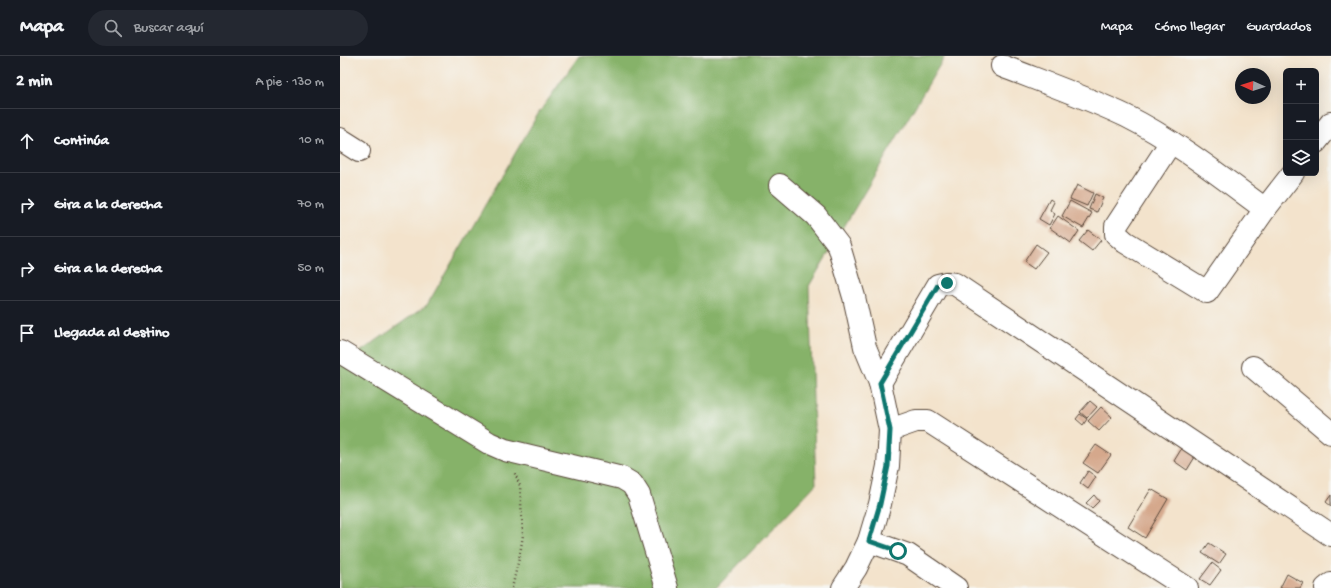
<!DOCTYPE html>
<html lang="es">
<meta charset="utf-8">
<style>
body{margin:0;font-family:"Gochi Hand",sans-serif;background:#242831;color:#f1f3f6}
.controls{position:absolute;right:12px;top:12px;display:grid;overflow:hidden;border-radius:6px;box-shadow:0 4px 16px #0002}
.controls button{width:36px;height:36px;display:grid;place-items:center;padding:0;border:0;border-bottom:1px solid #363941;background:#171b24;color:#f1f3f6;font:20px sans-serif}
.compass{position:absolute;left:895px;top:12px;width:36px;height:36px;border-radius:50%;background:#171b24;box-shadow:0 4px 16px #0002;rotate:273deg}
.stop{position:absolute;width:12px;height:12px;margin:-9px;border:3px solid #0f766e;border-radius:50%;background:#fff}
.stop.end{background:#0f766e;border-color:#fff;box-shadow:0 1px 4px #0008}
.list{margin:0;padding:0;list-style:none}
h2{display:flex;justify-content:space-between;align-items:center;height:52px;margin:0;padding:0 16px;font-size:17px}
h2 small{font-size:13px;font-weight:400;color:#9ea1a6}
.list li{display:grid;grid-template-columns:26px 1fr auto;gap:12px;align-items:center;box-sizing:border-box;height:64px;padding:0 16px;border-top:1px solid #363941}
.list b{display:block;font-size:15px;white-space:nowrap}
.list em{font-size:13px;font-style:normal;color:#9ea1a6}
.icon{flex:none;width:22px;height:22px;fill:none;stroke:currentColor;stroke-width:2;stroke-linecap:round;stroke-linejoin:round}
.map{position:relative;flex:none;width:991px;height:532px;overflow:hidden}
header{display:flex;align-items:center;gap:24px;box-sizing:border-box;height:56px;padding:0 20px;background:#171b24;border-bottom:1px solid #363941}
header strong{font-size:19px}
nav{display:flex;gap:22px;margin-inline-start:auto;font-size:14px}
.search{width:280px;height:36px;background:#242831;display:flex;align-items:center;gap:10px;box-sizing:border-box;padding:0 14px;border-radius:22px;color:#9ea1a6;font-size:15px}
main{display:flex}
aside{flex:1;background:#171b24}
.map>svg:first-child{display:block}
.forest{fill:#86b269;stroke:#606e44}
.building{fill:#d5a88c}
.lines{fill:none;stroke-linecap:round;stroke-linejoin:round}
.minor-casing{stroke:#574638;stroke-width:24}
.path{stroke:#574638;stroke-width:2.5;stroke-dasharray:1 3;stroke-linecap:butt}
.minor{stroke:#fff;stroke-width:22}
.route{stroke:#0f766e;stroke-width:5}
</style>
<header>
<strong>Mapa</strong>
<div class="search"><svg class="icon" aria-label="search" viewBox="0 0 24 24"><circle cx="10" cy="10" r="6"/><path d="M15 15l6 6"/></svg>Buscar aquí</div>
<nav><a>Mapa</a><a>Cómo llegar</a><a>Guardados</a></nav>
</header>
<main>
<aside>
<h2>2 min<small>A pie · 130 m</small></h2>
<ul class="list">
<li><svg class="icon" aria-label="ahead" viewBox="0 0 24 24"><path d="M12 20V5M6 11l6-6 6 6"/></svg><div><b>Continúa</b></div><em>10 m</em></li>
<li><svg class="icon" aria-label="right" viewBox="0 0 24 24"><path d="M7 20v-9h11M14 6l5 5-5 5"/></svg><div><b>Gira a la derecha</b></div><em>70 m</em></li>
<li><svg class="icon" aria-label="right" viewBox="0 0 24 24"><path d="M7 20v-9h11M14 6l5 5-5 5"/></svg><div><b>Gira a la derecha</b></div><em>50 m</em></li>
<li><svg class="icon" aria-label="arrive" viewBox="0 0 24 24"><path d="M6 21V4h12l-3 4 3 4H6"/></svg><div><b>Llegada al destino</b></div></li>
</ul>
</aside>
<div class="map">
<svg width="991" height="532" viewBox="0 0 991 532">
<rect width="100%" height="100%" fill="#f6f6f2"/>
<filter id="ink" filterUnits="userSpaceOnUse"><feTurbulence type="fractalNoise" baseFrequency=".025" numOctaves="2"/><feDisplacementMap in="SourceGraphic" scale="8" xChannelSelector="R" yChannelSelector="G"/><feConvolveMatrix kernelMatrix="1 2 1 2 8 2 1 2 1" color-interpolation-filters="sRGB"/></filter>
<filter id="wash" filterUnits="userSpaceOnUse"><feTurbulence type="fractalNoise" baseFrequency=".012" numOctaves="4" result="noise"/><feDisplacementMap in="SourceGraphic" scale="16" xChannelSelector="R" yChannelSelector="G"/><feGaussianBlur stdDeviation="0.9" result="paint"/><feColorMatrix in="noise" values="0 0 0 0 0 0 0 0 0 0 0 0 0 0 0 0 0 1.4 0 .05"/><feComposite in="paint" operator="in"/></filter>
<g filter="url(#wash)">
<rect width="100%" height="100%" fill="#f3e3cc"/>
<polygon class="forest" points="239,0 605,0 469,230 476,428 376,532 0,532 0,310 87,249 198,58"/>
<g id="blocks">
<g class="building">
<polygon points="737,129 753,137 747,150 730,143"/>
<polygon points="755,138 763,142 757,156 749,153"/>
<polygon points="710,143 714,146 710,154 715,158 709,169 699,163"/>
<polygon points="730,145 752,157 743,172 722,160"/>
<polygon points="718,160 739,175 731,187 710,172"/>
<polygon points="748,174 761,184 752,195 739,185"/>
<polygon points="696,188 707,196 694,213 684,206"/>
<polygon points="750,345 757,351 747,362 740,356"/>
<polygon points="761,351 772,361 759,375 748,365"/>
<polygon points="740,358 747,363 743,369 736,363"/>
<polygon points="845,387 858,396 847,414 834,405"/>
<polygon points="756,389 771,399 758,417 743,407"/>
<polygon points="748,415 756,421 748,433 740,427"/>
<polygon points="811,433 828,443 805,482 788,471"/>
<polygon points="754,439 759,445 752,452 746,447"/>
<polygon points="991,439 991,450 986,446"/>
<polygon points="869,487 886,498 879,508 862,497"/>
<polygon points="872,507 881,514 870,529 860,523"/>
<polygon points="947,518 963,527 960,532 940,532"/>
</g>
</g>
</g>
<g filter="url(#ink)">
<use href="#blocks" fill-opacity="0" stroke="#574638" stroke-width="1"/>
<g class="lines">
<g class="minor-casing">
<g id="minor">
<path d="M662 10C703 26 746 41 786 60 836 85 880 120 925 153"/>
<polyline points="0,83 19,95"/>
<polyline points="831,86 776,170 776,178 785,186 867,236 925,153 953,117"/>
<polyline points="976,86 991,67"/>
<polyline points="440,129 476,160 499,190 514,241 525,291 540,327 550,374 548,410 540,448 529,485 516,512 503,532"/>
<polyline points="0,296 149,387 165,394 282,422 292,428 299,439 327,532"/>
<polyline points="913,311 991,377"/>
<polyline points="540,327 598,229 607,227 615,228 991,479"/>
<polyline points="550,374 576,365 588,365 847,532"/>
<polyline points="529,485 568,499 616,532"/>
<polyline points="986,532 991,528"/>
</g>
</g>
<polyline class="path" points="172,532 180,498 183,479 180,430 174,415"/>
<use href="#minor" class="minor"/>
</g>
</g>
<g class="lines" filter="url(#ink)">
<polyline class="route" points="558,495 529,485 540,448 548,410 550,374 540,327 598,229 607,227"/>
</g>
</svg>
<div class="controls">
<button>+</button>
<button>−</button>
<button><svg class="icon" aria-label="layers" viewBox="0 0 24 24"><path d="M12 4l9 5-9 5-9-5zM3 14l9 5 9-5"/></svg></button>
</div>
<svg class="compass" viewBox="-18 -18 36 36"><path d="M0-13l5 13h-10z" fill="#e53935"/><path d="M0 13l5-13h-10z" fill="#9ea1a6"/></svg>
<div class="stop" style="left:558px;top:495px"></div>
<div class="stop end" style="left:607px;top:227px"></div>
</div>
</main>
